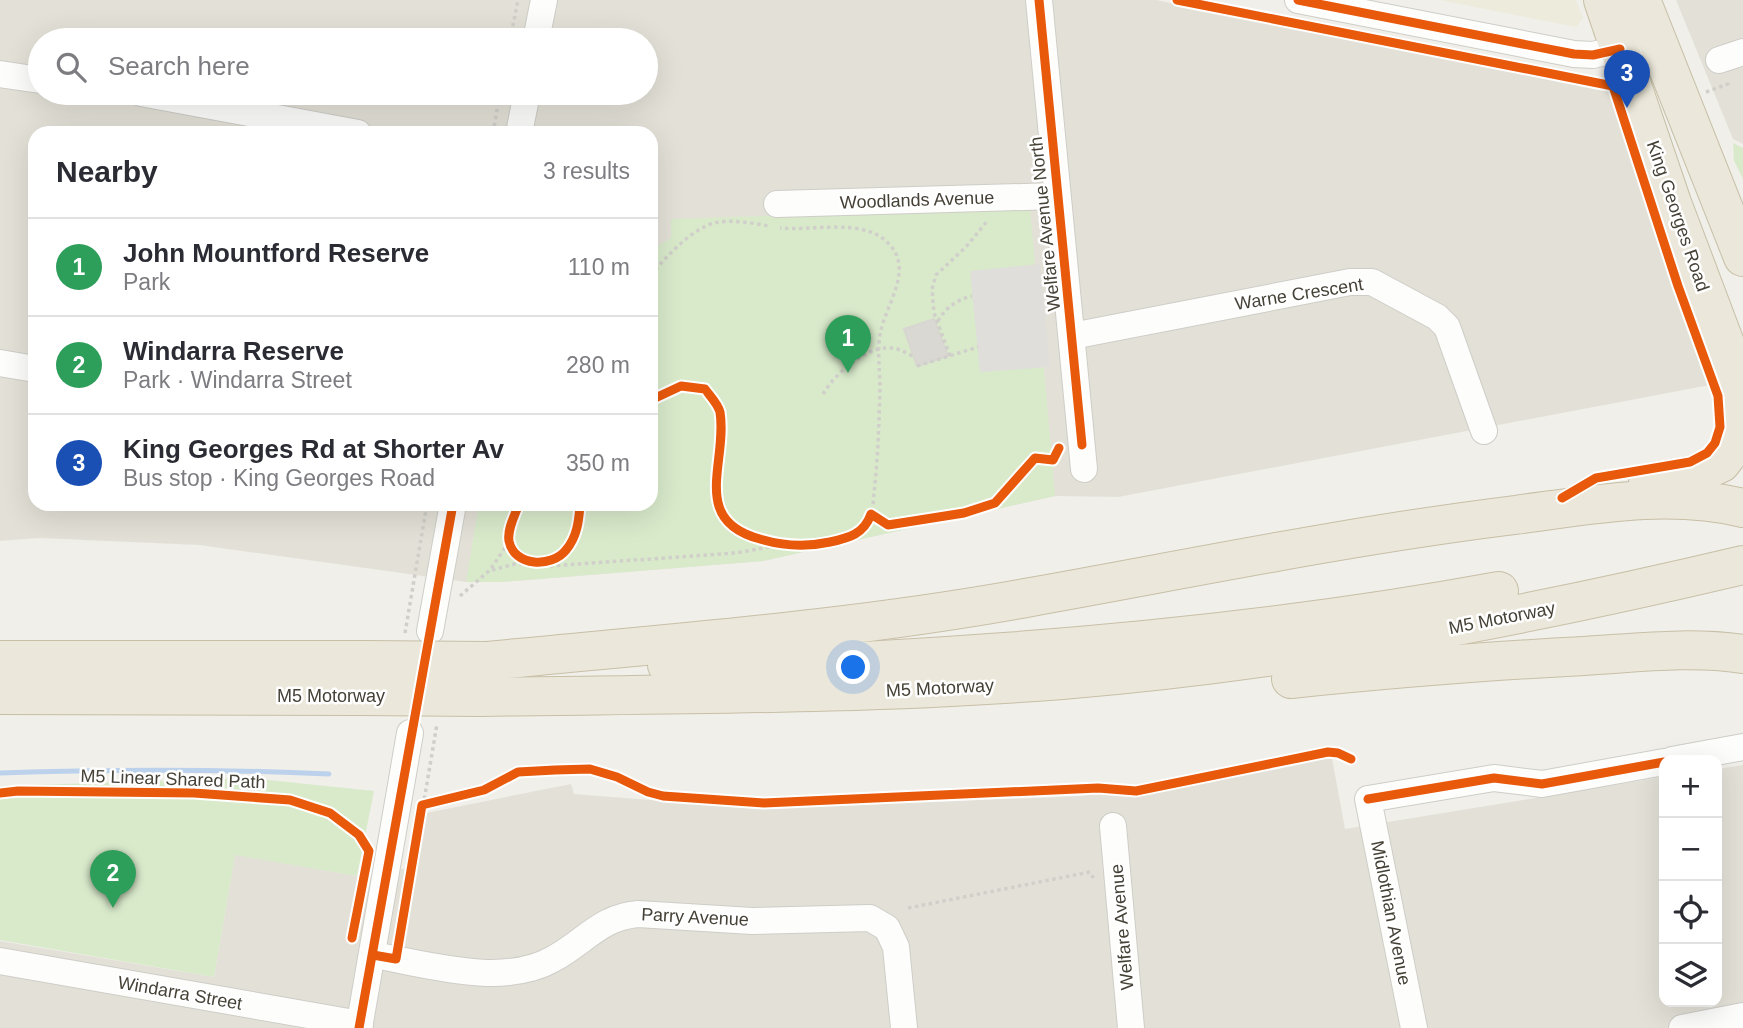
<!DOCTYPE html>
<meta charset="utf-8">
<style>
body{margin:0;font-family:Helvetica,sans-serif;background:#f2f2f3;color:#2b2b33}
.controls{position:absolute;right:21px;bottom:21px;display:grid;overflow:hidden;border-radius:14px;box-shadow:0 7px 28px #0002}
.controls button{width:63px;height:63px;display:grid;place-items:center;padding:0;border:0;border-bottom:2px solid #e1e1e2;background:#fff;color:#2b2b33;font:35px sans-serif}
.you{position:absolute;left:854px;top:668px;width:24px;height:24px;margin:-18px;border:5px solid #fff;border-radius:50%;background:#1a73e8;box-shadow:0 0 0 10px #1a73e833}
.badge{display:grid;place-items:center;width:46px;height:46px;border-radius:50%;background:#ea580c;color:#fff;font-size:23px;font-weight:700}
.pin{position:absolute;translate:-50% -58px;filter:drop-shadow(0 2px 4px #0008)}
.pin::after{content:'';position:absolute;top:37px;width:24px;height:21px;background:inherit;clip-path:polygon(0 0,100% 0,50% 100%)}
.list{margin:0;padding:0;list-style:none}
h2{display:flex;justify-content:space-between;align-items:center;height:91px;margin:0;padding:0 28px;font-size:30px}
h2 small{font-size:23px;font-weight:400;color:#7c7c81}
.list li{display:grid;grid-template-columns:46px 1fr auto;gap:21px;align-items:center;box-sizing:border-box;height:98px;padding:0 28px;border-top:2px solid #e1e1e2}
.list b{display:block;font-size:26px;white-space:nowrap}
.list p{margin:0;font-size:23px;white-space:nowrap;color:#7c7c81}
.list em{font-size:23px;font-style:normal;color:#7c7c81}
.icon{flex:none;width:38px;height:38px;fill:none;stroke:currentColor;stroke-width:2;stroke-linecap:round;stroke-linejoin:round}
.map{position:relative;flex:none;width:1743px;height:1028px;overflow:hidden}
.search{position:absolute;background:#fff;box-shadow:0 7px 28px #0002;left:28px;top:28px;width:630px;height:77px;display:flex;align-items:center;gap:18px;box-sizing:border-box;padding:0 24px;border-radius:38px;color:#7c7c81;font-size:26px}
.panel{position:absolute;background:#fff;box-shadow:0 7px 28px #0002;left:28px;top:126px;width:630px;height:385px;border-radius:21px}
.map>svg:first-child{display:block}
.residential{fill:#e3e1d7;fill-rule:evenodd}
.education{fill:#edebdc}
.green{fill:#d9eacb}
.parking{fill:#dfdeda}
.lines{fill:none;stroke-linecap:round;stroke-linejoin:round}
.stream{stroke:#bcd2ec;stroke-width:5}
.building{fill:#dad8d2;stroke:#d8d6d0;stroke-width:2}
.minor-casing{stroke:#cecdc7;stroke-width:28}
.highway-casing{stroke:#c7bfa6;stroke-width:40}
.path{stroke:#d0cfca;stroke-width:3.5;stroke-dasharray:3.5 3.5;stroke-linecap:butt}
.minor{stroke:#fdfdfc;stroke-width:26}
.highway{stroke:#ebe7da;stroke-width:38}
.highway-bridge-casing{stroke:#c7bfa6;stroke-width:40;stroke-linecap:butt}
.highway-bridge{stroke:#ebe7da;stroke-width:38}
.cycleway-casing{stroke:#fff;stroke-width:13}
.cycleway{stroke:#e8590c;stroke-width:9}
.labels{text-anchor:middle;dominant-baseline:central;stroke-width:5;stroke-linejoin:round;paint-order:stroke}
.street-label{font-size:18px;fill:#454136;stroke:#fff}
</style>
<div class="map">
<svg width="1743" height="1028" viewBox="0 0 1743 1028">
<rect width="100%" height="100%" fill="#f0efea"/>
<g class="residential">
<path d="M0 0H1156L1609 92 1710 385 1118 497 1055 496 763 561 501 582H466L199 545 39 538 0 541ZM40 40H646V93H40ZM35 133H651V504H35Z"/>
<polygon points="1676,0 1743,0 1743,144 1733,139"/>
<polygon points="1332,758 1345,829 1664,777 1664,1002 1717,1002 1717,769 1743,765 1743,1028 0,1028 0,941 214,977 235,854 357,876 415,867 426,813 571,784 574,794 764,809 1082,796"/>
</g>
<polygon class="education" points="1440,0 1576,0 1583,18 1576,27"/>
<g class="green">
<polygon points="1733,143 1743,148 1743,179 1734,161"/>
<polygon points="1030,207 1055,496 763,561 501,582 466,582 479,504 651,504 651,250 671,238 671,219"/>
<polygon points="249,778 374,791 357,876 235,855 214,977 0,940 0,786"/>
</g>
<polygon class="parking" points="1040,264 1050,367 980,372 970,271"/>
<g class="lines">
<path class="stream" d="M0 773C110 769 219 769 329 774"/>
</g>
<polygon class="building" points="934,319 948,356 917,366 904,329"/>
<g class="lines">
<g class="minor-casing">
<g id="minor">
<polyline points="1039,0 1084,469"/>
<polyline points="1298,0 1574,54 1593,55 1634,45"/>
<polyline points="536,40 544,0"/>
<polyline points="1719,60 1743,52"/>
<polyline points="0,74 40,80"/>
<polyline points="141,93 358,133"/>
<polyline points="519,133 527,93"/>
<polyline points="777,204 1057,196"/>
<polyline points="1072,336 1350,282 1372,282 1437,317 1447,327 1484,431"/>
<polyline points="0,363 35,369"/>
<polyline points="430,631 453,504"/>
<polyline points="1672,760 1743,747"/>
<polyline points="1113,826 1131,1028"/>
<path d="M373 955C428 964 502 988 553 959 584 943 600 917 638 914L752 921 870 918 887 928 896 947 904 1028"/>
<polyline points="0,961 360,1024"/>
<polyline points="359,1028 410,733"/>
<polyline points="1414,1028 1368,799 1494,778 1542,784 1664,762"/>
<polyline points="1682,1028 1743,1016"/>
</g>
</g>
<g class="highway-casing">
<g id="highway">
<polyline points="1603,0 1672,203 1743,391"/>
<polyline points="1641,0 1743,257"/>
<polyline points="1648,483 1695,475 1721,463 1734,446 1742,421 1735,374"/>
<polyline points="0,660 366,660"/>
<path d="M487 661C668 643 852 630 1031 597 1193 568 1352 535 1515 515 1591 505 1667 490 1743 508"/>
<path d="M667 665C775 667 882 661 990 653 1160 641 1330 622 1499 591"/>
<path d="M1291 679C1389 669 1486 661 1584 656 1636 653 1690 646 1743 654"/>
<polyline points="0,695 360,696"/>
<path d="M481 697C675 694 869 695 1062 680 1293 661 1519 618 1743 565"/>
</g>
</g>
<g class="path">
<polyline points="510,40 518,0"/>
<polyline points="1706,92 1728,84 1727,81"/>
<polyline points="493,133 500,93"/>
<path d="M651 275C666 257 690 230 714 223 731 219 752 223 769 226"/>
<path d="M938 321C946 307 957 300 972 296"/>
<polyline points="950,356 934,313 932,289 936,275 966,247 988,220"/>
<polyline points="651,362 651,379"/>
<polyline points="917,366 978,347"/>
<path d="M823 394C834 375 864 348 887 348 897 347 905 352 914 357"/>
<path d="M651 400 681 386 705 389C710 396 718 404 720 411 727 448 699 500 733 528 752 544 787 546 810 544 828 544 858 541 868 524 873 516 873 503 874 493 878 458 879 423 880 388 880 370 877 352 880 335 885 304 916 269 887 242 862 218 813 231 780 228"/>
<polyline points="871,514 888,525 964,513 995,503 1035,458 1053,460 1059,448"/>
<path d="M509 542C520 558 530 562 549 566L736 553 780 545"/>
<path d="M540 562C571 557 578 532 580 504"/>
<polyline points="492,570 515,564 529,564"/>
<polyline points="460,596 490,570 509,542 511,523 519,504"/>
<polyline points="405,633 427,504"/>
<polyline points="908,908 1090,872 1094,879"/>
<polyline points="401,937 437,724"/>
</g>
<use href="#minor" class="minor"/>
<use href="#highway" class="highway"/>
<g class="highway-bridge-casing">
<g id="highway-bridge">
<polyline points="366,660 487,661"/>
<polyline points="360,696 481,697"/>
</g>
</g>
<use href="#highway-bridge" class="highway-bridge"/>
<g class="cycleway-casing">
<g id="cycleway">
<polyline points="1039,0 1082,445"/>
<polyline points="1177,0 1613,86 1678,286 1718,396 1720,427 1715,443 1707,453 1690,462 1596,478 1562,498"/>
<polyline points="1298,0 1574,54 1593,55 1620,49"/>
<path d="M651 400 681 386 705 389C710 396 718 404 720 412 728 462 689 520 760 539 783 546 807 547 830 542 849 538 864 534 871 514L888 525 964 513 995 503 1035 458 1053 460 1059 448"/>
<path d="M519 504C515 515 507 529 509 541 514 567 552 568 566 550 577 537 579 521 580 504"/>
<polyline points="0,793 18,791 194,793 290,800 330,813 359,835 369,851 352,938"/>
<polyline points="1368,799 1494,778 1542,784 1664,762"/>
<polyline points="373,955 396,959 422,805 484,790 518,772 555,770 590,769 617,777 648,792 663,796 764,803 1098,788 1136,791 1328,752 1338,753 1351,759"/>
<polyline points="359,1028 453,504"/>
</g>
</g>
<use href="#cycleway" class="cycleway"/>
</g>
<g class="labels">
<g class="street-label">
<text transform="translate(917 200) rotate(-2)">Woodlands Avenue</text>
<text transform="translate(1678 216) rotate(71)">King Georges Road</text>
<text transform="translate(1045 224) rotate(-96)">Welfare Avenue North</text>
<text transform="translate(1299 294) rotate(-9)">Warne Crescent</text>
<text transform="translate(1502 618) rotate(-11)">M5 Motorway</text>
<text transform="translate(940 688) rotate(-3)">M5 Motorway</text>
<text x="331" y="696">M5 Motorway</text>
<text transform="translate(173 779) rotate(2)">M5 Linear Shared Path</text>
<text transform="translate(1391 913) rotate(79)">Midlothian Avenue</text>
<text transform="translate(695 917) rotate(3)">Parry Avenue</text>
<text transform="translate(1122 927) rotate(-95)">Welfare Avenue</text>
<text transform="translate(180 993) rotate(10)">Windarra Street</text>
</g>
</g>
</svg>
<div class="controls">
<button>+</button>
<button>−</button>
<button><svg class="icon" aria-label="locate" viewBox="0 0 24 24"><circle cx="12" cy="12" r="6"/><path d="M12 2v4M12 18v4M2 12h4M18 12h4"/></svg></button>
<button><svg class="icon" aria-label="layers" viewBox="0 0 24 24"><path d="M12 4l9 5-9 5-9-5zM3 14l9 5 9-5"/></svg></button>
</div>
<div class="you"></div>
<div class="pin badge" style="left:848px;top:373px;background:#2e9e5b">1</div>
<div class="pin badge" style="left:113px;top:908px;background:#2e9e5b">2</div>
<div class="pin badge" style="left:1627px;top:108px;background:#1a4fb4">3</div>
<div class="search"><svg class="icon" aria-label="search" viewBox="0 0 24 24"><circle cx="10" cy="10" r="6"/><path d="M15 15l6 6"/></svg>Search here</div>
<section class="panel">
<h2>Nearby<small>3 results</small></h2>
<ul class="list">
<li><span class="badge" style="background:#2e9e5b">1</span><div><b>John Mountford Reserve</b><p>Park</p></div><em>110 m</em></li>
<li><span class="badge" style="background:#2e9e5b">2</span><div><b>Windarra Reserve</b><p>Park · Windarra Street</p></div><em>280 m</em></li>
<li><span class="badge" style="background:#1a4fb4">3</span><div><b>King Georges Rd at Shorter Av</b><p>Bus stop · King Georges Road</p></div><em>350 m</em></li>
</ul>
</section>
</div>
